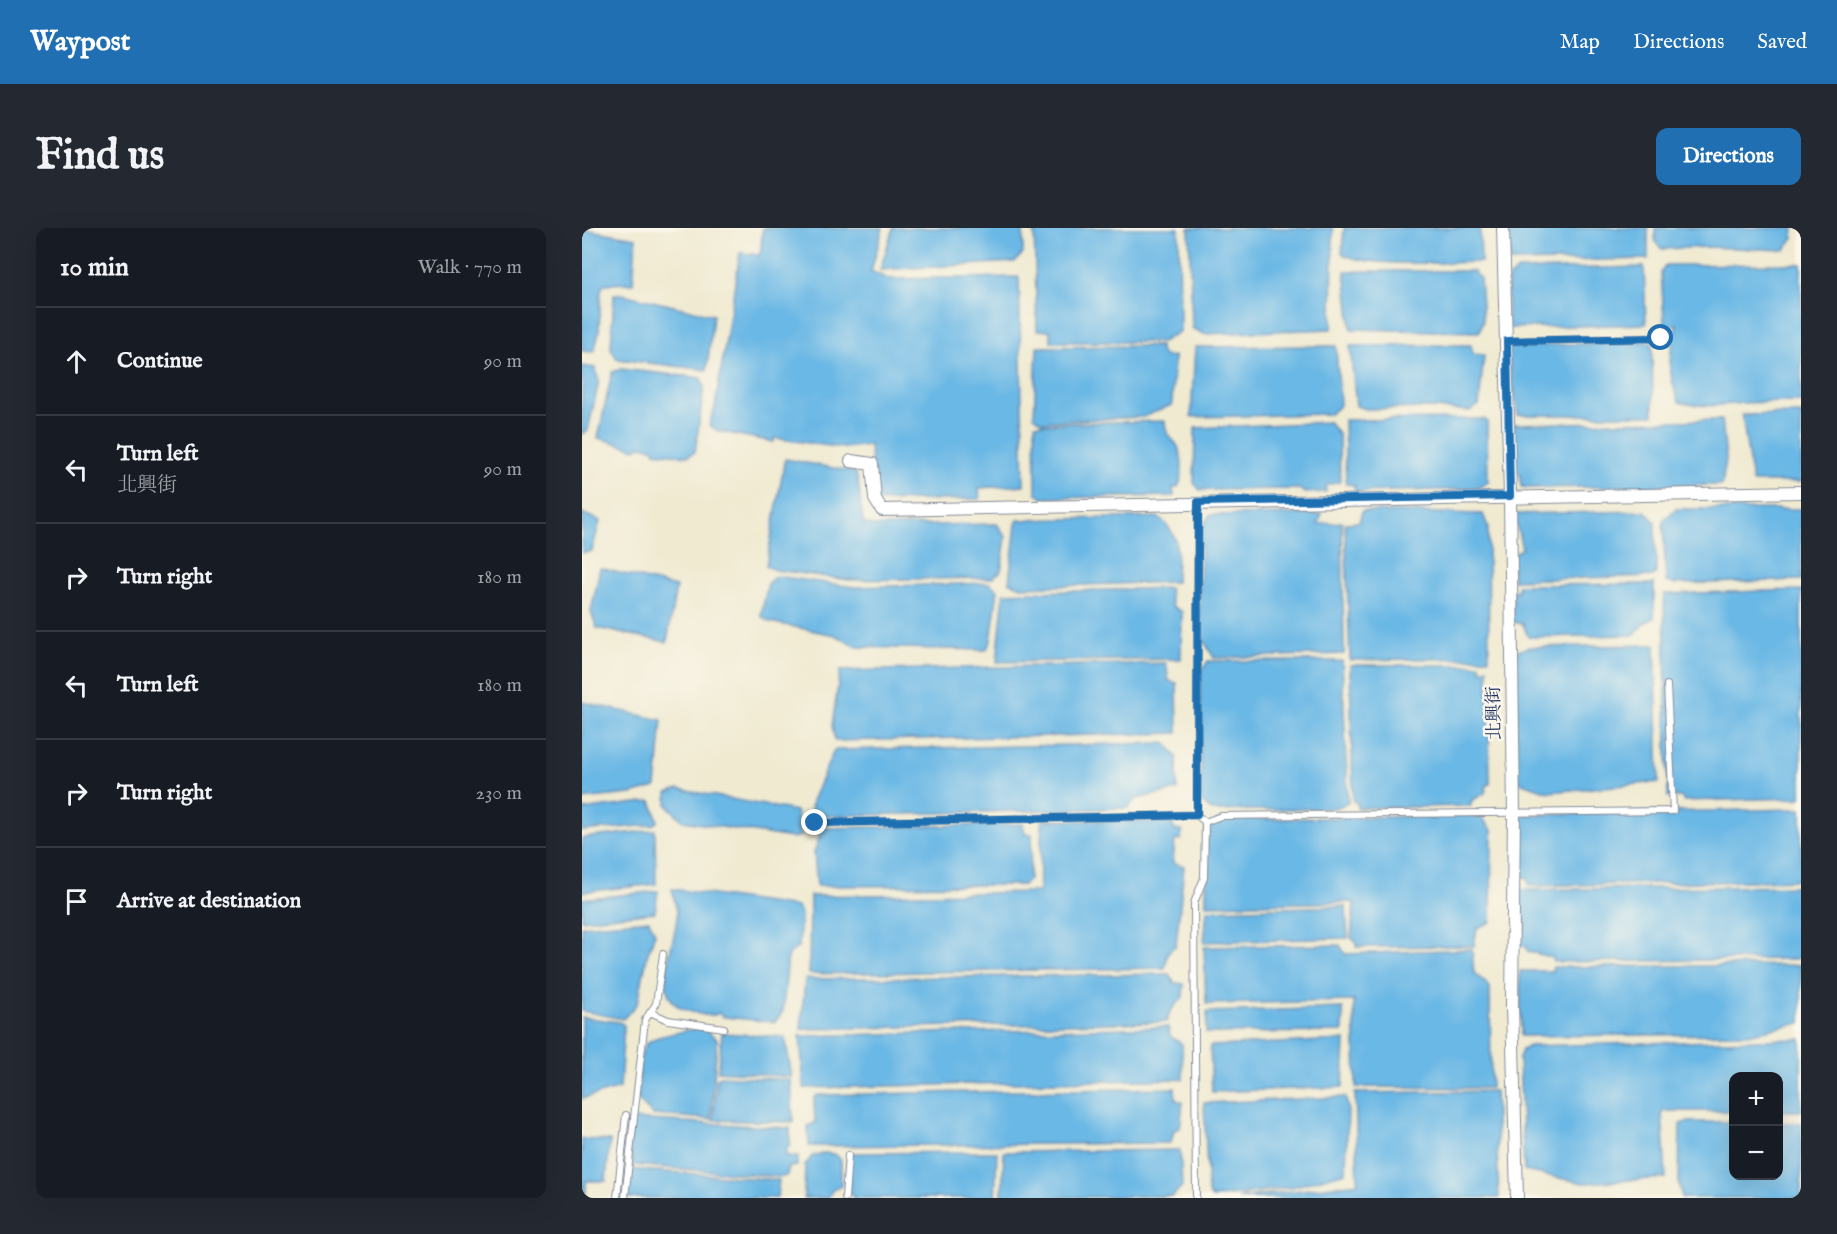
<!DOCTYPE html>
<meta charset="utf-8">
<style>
body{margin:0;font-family:"IM FELL English","Noto Serif TC",serif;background:#242831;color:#f1f3f6}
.controls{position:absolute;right:18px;bottom:18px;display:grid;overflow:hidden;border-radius:12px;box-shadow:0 6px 24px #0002}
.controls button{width:54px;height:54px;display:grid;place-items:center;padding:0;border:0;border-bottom:2px solid #363941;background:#171b24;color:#f1f3f6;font:30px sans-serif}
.stop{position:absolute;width:18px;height:18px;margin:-14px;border:4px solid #1f6fb2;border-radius:50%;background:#fff}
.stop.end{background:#1f6fb2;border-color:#fff;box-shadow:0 2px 6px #0008}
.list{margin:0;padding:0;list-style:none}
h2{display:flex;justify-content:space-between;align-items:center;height:78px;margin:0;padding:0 24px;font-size:26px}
h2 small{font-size:20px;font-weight:400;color:#9ea1a6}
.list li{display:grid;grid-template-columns:39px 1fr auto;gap:18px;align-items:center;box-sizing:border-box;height:108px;padding:0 24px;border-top:2px solid #363941}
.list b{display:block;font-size:22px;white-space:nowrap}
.list p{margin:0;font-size:20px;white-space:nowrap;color:#9ea1a6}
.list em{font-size:20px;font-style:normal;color:#9ea1a6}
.icon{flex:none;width:33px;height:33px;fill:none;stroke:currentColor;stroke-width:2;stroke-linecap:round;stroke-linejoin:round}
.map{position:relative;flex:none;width:1219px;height:970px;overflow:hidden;border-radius:12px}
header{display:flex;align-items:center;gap:36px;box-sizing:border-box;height:84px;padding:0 30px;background:#1f6fb2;color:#fff}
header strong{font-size:28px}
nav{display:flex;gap:33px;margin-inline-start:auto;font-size:21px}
.intro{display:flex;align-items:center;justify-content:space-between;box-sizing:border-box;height:144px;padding:0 36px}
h1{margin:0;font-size:42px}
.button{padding:15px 27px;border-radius:12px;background:#1f6fb2;color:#fff;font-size:21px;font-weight:700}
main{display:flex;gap:36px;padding:0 36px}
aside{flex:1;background:#171b24;border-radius:12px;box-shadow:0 6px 24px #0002}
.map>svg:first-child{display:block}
.water{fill:#6bb8e5;stroke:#4374a2;stroke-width:1.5}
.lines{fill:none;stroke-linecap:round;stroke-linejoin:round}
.service-casing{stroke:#868c98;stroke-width:8}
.minor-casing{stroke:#868c98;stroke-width:14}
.service{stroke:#fff;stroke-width:6}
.minor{stroke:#fff;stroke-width:12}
.route{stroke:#1f6fb2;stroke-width:8}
.labels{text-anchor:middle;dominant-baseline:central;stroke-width:5;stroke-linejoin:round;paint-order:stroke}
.street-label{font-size:18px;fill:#1b2f5e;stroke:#fbf7ec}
</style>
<header>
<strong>Waypost</strong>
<nav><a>Map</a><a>Directions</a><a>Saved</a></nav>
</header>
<div class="intro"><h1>Find us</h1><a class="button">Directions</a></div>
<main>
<aside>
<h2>10 min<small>Walk · 770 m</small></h2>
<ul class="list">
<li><svg class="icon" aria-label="ahead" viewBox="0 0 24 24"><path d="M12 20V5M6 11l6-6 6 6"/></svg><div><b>Continue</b></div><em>90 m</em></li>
<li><svg class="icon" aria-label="left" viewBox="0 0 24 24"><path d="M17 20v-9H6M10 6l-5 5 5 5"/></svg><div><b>Turn left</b><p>北興街</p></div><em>90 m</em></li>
<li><svg class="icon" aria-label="right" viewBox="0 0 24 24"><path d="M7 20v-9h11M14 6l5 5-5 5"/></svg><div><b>Turn right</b></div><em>180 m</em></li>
<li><svg class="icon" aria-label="left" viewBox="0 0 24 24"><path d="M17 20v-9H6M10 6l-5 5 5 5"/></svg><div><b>Turn left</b></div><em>180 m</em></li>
<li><svg class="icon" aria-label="right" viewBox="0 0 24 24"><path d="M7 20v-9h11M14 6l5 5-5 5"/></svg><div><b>Turn right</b></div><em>230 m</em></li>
<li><svg class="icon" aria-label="arrive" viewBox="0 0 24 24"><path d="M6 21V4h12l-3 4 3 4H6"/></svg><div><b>Arrive at destination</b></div></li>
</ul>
</aside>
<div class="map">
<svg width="1219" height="970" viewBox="0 0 1219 970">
<rect width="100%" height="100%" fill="#fbf7ec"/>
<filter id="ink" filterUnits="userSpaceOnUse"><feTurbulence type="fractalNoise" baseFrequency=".0167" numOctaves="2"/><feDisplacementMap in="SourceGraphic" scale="12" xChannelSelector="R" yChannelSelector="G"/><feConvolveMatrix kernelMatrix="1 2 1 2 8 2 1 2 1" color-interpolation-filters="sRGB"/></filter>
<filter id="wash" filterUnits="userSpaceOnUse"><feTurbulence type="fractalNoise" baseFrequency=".008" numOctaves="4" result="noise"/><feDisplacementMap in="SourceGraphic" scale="24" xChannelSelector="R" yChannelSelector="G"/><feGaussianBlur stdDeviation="1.35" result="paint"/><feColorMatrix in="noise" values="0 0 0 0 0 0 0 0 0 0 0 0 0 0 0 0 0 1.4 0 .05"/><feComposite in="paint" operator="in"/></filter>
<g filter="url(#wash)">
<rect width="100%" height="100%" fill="#f0ead1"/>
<g class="water">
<polygon points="181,0 301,0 289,43 306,51 437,49 442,257 397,260 398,271 291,273 288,217 262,220 192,210 192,214 136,203 127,197 133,179 158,25 178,27"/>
<polygon points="311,0 441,0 441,25 433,34 298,42"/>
<polygon points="452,0 597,0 598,103 580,114 469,114 468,103 455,102"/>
<polygon points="607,0 751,0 750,101 622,106 610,100"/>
<path d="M762 0H898L899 34C872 34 777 40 760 25Z"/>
<polygon points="924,0 1066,0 1066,31 928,34 928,25 924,24"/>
<polygon points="1073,0 1212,0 1211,10 1203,22 1125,19 1080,21 1073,14"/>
<polygon points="0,1 54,10 51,55 23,56 19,61 17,104 12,124 0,123"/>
<path d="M1219 36V174C1200 174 1181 174 1162 175 1139 177 1120 180 1097 174 1085 145 1086 125 1095 96L1087 99 1082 94 1079 44 1084 37Z"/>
<polygon points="1062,39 1064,96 925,100 926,50 936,42"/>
<polygon points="763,43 891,43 898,50 901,93 897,104 769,101"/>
<polygon points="32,66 40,66 131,87 125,142 35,131 29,120"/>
<polygon points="1070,114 1071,187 936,187 924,118"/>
<polygon points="889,117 891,126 902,127 897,177 888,183 853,180 784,181 774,178 768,118"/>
<polygon points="578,118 578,124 584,129 592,128 590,177 561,189 459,194 452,188 455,119"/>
<polygon points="754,118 758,177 748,186 609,189 613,119"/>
<polygon points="0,138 13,140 17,153 6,202 0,206"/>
<polygon points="39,141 119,150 122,159 113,224 106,228 73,224 71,220 58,218 54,221 16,210 30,144"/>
<polygon points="1219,186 1219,254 1170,254 1160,187"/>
<polygon points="901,191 905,193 906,254 895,261 773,264 772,257 764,256 762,192"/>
<polygon points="1140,192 1144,231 1140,257 949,260 939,259 938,245 932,244 930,196"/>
<path d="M583 193C584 213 592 208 597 221 601 232 601 249 596 259L591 260 592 268 460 270 454 264 453 196Z"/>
<polygon points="747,194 757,207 758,254 744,257 744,264 723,265 717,261 618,262 612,255 613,200"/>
<polygon points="203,231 273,244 276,252 281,295 291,298 415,296 424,309 419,343 410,350 267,352 193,342 184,338"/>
<polygon points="1094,281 1219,281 1219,352 1092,356 1084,354 1081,292"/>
<polygon points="780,283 901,286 906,299 907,430 768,432 763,295 777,294"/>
<polygon points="1063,283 1073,294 1074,345 1071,348 931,352 930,327 940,320 932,286"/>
<polygon points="0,285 18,293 10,323 0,325"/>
<polygon points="740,286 736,296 760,294 762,426 632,430 617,405 619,301 628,287"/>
<path d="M576 289C601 308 594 326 594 354L440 359 427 354 434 296 436 292Z"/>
<polygon points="18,340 94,359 85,414 15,400 9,384"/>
<polygon points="194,348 272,359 407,355 416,362 409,413 404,422 275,419 253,407 188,394 179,388 186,355"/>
<polygon points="1072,356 1072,390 1061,396 1053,407 946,409 941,396 930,394 931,362 936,363 936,357"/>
<polygon points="587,360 590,378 600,384 599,431 415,434 422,365"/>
<polygon points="1219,362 1219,570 1101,573 1100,569 1086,569 1082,366"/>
<polygon points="1073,417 1077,554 967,564 934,553 934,423 948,419"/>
<polygon points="626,433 760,433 766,574 754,580 630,583 619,573 618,445"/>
<polygon points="584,435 587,453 595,455 596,505 253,513 250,498 258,443"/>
<polygon points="768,437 899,437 900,443 906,440 908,556 905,557 903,565 889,573 889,578 775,580 776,576 771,573"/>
<polygon points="0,474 80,492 74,559 49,566 0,571"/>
<polygon points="584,515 595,529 595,562 554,571 546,580 243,588 229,584 230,573 252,522"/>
<polygon points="96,561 214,583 219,608 210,610 101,593 85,577 85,565"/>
<polygon points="69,573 76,593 70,597 0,603 0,582"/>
<polygon points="1219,581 1219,652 947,658 945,649 939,649 939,641 934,638 936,587"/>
<polygon points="898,587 910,602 909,694 895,700 892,718 774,719 774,714 769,710 772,674 624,677 624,601 636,592"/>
<polygon points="460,592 590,594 592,602 600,602 599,612 593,612 591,635 602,638 594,717 586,724 583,740 227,746 228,668 457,664"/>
<polygon points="441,596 443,606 450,606 447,652 441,657 235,658 232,625 240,600"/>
<polygon points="73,602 74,656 0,664 0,610"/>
<polygon points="1219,658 1219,728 1215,731 971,734 971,730 945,723 944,719 935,716 934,662"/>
<path d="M90 661 215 679 219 686 217 718 206 727 201 783 193 794 142 789 137 785C128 790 120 786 110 784 64 774 93 722 95 688 95 680 91 669 90 661Z"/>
<polygon points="76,663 73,684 0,692 0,671"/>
<polygon points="764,678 766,710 622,714 625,682"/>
<polygon points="67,692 73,705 65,728 56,775 41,791 0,783 0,698"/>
<polygon points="758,717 763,726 890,721 892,745 908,759 909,860 774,859 772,773 624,776 622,719"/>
<polygon points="1219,737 1219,795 1166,806 939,808 938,743 970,743 971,739"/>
<polygon points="588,746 592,755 602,756 601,769 589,782 584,794 219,801 223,751"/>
<polygon points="761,780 761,804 624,805 625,784"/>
<polygon points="0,789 37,794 42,797 38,860 0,871"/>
<path d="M120 799 135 811 129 891 71 887 56 872C58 804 56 814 120 799Z"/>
<polygon points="586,799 588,808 600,816 601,851 222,860 218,808"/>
<polygon points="140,805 203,809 210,849 136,843"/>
<polygon points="1219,811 1219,883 1197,883 1196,848 1152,848 1151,883 1080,883 1084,950 1002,955 942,943 937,830 940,822 947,818"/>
<polygon points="763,812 761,859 630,864 628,818"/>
<polygon points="139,848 209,852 211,894 131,892 135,850"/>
<polygon points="593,860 594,872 601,874 598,900 592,902 589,915 227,918 226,898 233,895 232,871 235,867"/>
<polygon points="913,863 917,970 656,970 776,955 773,865"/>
<polygon points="763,869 766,878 764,944 710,959 630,970 626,965 622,875"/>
<polygon points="50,891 208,900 208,918 205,920 204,928 216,928 215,938 207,939 205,947 201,949 51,937 51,930 46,929"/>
<polygon points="1104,894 1151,894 1152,948 1196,948 1197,895 1219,895 1219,970 1100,970 1097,956 1098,896"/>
<polygon points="0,911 28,913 24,953 4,953 4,966 0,965"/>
<polygon points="598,922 600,958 591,968 420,970 422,924"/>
<polygon points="415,924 413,970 271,970 267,961 266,930 271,925"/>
<polygon points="241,925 253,926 259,932 259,958 251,961 246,970 222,970 223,938 230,928"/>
<polygon points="45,941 197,952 195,970 43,970"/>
</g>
</g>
<g filter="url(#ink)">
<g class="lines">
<g class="service-casing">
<g id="service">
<polyline points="925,113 1079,110"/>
<polyline points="615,587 616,275"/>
<polyline points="233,595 615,587 623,594 639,588 1091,583 1085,457"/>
<polyline points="68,784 86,792 142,800"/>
<polyline points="35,970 44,887"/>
<polyline points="43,970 63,792 74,776 81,726"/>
<polyline points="263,970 266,927"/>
<polyline points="614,970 612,675 622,650 623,594"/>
</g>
</g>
<g class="minor-casing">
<g id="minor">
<polyline points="921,0 928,268 932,586 930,777 935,970"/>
<polyline points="269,233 290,236 293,271 300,282 1219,264"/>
</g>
</g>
<use href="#service" class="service"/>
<use href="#minor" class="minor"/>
</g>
</g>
<g class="lines" filter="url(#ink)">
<polyline class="route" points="233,595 615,587 616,274 928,268 925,113 1079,110"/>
</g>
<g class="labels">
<g class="street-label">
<text transform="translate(913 485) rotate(-91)">北興街</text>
</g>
</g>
</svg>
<div class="controls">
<button>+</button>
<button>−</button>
</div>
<div class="stop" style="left:1079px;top:110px"></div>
<div class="stop end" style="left:233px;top:595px"></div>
</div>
</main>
